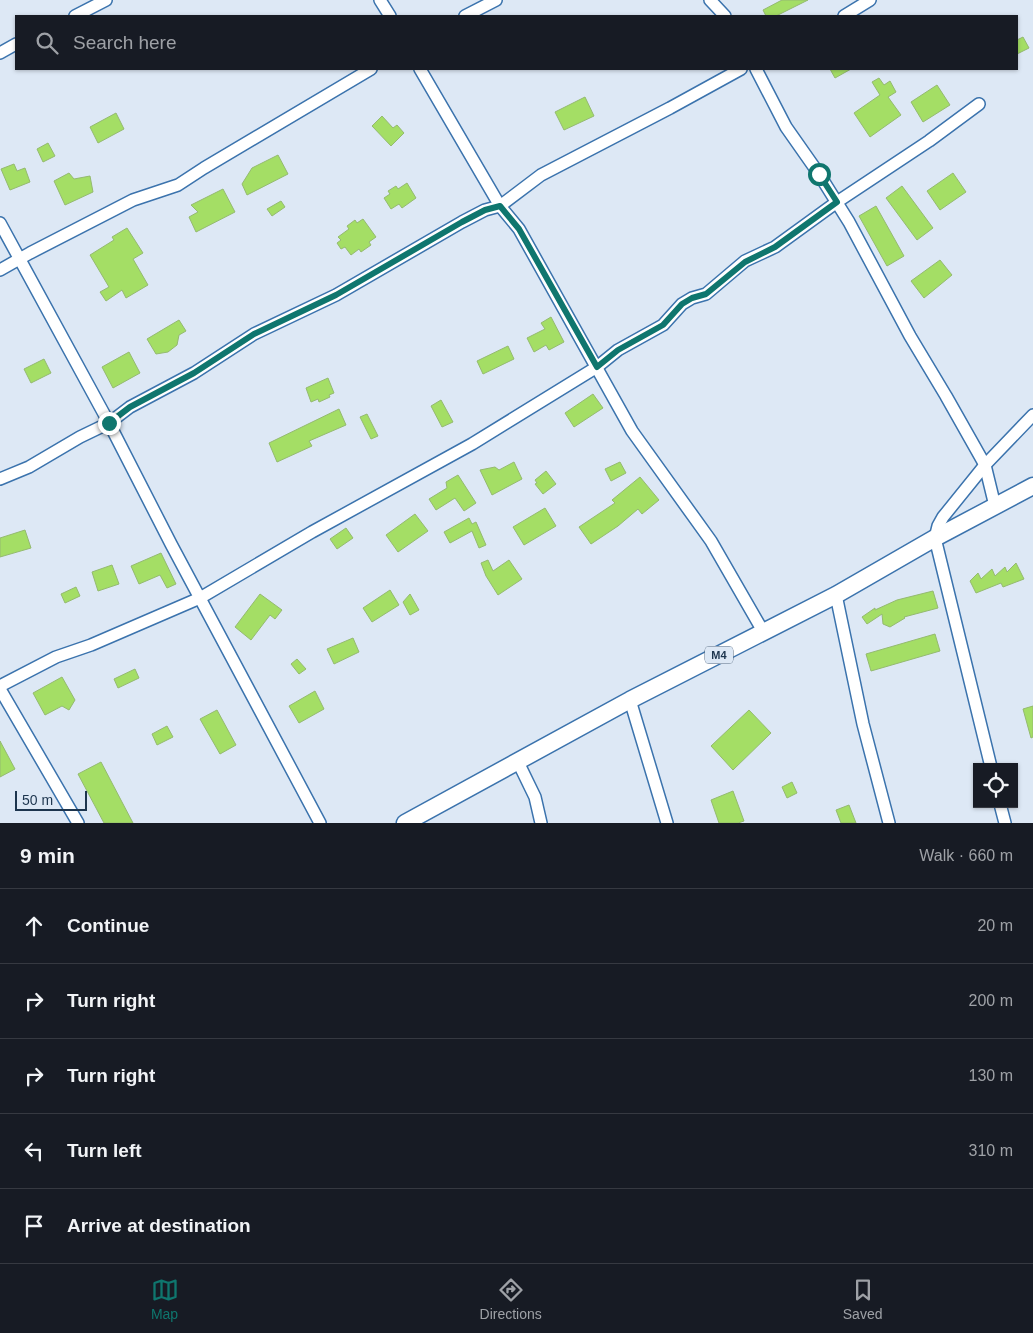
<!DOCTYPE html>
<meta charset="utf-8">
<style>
body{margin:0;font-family:Arial,sans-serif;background:#20242c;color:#f1f3f6}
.controls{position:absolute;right:15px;bottom:15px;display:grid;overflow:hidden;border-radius:0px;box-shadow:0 1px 4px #0004}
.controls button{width:45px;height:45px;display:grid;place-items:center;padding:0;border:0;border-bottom:1px solid #363941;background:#171b24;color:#f1f3f6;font:25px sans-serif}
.scale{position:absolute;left:15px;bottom:12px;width:72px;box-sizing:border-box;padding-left:5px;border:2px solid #1d354e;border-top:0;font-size:14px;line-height:18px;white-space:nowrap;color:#1d354e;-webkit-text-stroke:4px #dde8f5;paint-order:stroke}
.stop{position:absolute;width:15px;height:15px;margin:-11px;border:4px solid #0f766e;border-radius:50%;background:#fff}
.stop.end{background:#0f766e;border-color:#fff;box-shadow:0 1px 5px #0008}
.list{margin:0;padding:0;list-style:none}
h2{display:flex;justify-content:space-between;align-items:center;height:65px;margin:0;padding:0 20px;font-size:21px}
h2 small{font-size:16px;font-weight:400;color:#9ea1a6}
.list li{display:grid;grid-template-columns:32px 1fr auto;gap:15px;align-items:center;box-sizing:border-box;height:75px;padding:0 20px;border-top:1px solid #363941}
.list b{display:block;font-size:19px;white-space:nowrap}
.list em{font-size:16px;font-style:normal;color:#9ea1a6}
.icon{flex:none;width:28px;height:28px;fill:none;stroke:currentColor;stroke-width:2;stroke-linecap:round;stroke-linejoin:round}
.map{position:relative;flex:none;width:1033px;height:823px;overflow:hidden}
.search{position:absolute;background:#171b24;box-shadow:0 1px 4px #0004;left:15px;right:15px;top:15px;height:55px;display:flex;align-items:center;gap:12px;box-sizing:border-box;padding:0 18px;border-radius:0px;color:#9ea1a6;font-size:19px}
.sheet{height:440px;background:#171b24}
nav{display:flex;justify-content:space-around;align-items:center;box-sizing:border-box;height:70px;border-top:1px solid #363941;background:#171b24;font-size:14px;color:#9ea1a6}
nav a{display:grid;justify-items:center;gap:2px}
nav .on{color:#0f766e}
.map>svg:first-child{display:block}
.building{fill:#a4de65;stroke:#94ba70}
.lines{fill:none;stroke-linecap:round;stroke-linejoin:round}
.minor-casing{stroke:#3b73ad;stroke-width:14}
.primary-casing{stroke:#3b73ad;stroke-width:19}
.minor{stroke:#fff;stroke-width:11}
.primary{stroke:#fff;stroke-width:16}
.route{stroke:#0f766e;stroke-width:6}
.labels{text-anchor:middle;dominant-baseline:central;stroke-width:4;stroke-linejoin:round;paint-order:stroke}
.shield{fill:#dde8f5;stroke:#576b80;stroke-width:1}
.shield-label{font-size:11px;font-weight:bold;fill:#1d354e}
</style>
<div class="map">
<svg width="1033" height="823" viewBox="0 0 1033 823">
<rect width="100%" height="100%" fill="#dde8f5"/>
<g class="building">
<polygon points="782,0 808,0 776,16 766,16 763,10"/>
<polygon points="1023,37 1029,48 1017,54 1017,40"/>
<polygon points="830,69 851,69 835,78"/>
<polygon points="879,78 884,85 890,81 896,92 888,97 901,115 870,137 854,113 880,95 872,82"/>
<polygon points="937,85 950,105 923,122 911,102"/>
<polygon points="585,97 594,116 564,130 555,112"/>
<polygon points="116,113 124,129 98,143 90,127"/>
<polygon points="382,116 393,128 397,125 404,133 391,146 372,126"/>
<polygon points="48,143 55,156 43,162 37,149"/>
<polygon points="278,155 288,174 247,195 242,184 252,168"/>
<polygon points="14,164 17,171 25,168 30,182 10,190 1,169"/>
<polygon points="69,173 74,179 90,176 93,192 65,205 54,181"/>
<polygon points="953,173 966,192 940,210 927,191"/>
<polygon points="407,183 416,198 402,208 399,204 391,209 384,198 390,194 388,191 396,186 398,189"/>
<polygon points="902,186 933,228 917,240 886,198"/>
<polygon points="223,189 235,212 196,232 189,217 198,212 191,205"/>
<polygon points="281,201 285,207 272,216 267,209"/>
<polygon points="876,206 904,256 887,266 859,216"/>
<polygon points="363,219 376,237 369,242 371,245 361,252 359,249 351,255 345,247 341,249 337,243 341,240 338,237 349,229 347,226 355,220 357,223"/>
<polygon points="127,228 143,253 133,259 148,285 126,298 122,290 106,301 100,292 109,287 90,255 114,240 112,237"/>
<polygon points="940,260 952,275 924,298 911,281"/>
<polygon points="551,317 564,342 549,350 546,345 534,352 527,338 545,329 541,323"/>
<polygon points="179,320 186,331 179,335 177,345 168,352 156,354 147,339"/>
<polygon points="508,346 514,359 483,374 477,361"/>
<polygon points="129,352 140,373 113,388 102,367"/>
<polygon points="44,359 51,373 31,383 24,369"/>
<polygon points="328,378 334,393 329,395 330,397 319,402 318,399 311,402 306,388"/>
<polygon points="593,394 603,408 574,427 565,413"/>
<polygon points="441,400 453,422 442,427 431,406"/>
<polygon points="339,409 346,425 309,441 312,446 277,462 269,443"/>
<polygon points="367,414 378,436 371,439 360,417"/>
<polygon points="514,462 522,479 492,495 480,470 495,467 499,470"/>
<polygon points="620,462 626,473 611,481 605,469"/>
<polygon points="546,471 556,484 543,494 535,484 537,483 535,480"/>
<polygon points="458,475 476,503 464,511 455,498 436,510 429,499 447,488 446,482"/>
<polygon points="640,477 659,500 642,514 638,509 618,526 591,544 579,527 615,503 612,500"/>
<polygon points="545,508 556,526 524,545 513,527"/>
<polygon points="415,514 428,531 398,552 386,535"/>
<polygon points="469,518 472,524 476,522 486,545 479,548 472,531 450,543 444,532"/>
<polygon points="346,528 353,538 337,549 330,539"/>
<polygon points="25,530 31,548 0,557 0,538"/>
<polygon points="161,553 176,584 167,588 160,575 139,584 131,566"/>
<polygon points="488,560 493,571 509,560 522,579 498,595 486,576 481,563"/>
<polygon points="1016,563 1024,579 1003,587 1001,583 976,593 970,581 978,573 981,579 992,569 995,576 1005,567 1007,572"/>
<polygon points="112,565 119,584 98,591 92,572"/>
<polygon points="76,587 80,596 65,603 61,594"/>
<polygon points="390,590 399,605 372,622 363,608"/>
<polygon points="933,591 938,608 904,617 905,618 890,627 883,624 882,614 867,624 862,617 875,608 875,610 897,600"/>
<polygon points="260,594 282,610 275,619 270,615 251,640 235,627"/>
<polygon points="410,594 419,610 410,615 403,602"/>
<polygon points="935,634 940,651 871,671 866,654"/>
<polygon points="353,638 359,652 334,664 327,649"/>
<polygon points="297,659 306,669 299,674 291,664"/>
<polygon points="135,669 139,678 118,688 114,679"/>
<polygon points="62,677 75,700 69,710 62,706 45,715 33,693"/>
<polygon points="315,691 324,709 299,723 289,706"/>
<polygon points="1033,706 1033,737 1031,738 1023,709"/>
<polygon points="217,710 236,745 220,754 200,719"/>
<polygon points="749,710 771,733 733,770 711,746"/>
<polygon points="167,726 173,737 157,745 152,734"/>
<polygon points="0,741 15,769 0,777"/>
<polygon points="101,762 133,823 104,823 78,774"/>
<polygon points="792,782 797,793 787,798 782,787"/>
<polygon points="733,791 744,821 738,823 719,823 711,800"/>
<polygon points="849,805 856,823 841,823 836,810"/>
</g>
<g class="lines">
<g class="minor-casing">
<g id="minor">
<polyline points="380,0 390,16"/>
<polyline points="710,0 725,16"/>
<polyline points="75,16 106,0"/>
<polyline points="465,16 496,0"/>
<polyline points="844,16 870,0"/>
<polyline points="0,53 16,44"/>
<polyline points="420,69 500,206 519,229 632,431 711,541 764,633"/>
<polyline points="756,69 786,127 819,174 849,222 910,336 946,396 985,465 995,506"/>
<polyline points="0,223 109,423 171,544 320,823"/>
<polyline points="0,270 30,253 133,200 178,185 204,168 371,69"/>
<polyline points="0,479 29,467 80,437 109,423 130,407 194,373 254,334 336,295 462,222 485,210 500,206 541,175 670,108 741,69"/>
<polyline points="836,595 863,724 889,823"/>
<polyline points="0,686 56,657 91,645 200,598 312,532 472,444 597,367 618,350 663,325 682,304 692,298 706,294 745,261 775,247 837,202 929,141 979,104"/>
<polyline points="0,689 78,823"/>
<polyline points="630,700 667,823"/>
<polyline points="518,762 535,797 541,823"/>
<polyline points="991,767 935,538 938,526 943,517 985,465 1033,415"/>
<polyline points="1000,804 1005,823"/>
</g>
</g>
<g class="primary-casing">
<polyline id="primary" points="405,823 630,700 836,595 935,538 1033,486"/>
</g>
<use href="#minor" class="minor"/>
<use href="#primary" class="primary"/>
</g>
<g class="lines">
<polyline class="route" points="109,423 130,407 194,373 254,334 336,295 462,222 485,210 500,206 519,229 597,367 618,350 663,325 682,304 692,298 706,294 745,262 775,247 837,202 819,174"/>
</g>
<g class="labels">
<rect class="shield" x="705" y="646.5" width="28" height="17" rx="4"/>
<g class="shield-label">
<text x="719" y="655">M4</text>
</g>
</g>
</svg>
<div class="controls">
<button><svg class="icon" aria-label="locate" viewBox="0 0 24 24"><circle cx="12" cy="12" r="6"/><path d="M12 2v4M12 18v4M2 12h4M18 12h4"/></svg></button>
</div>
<div class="scale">50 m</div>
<div class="stop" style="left:819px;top:174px"></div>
<div class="stop end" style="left:109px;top:423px"></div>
<div class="search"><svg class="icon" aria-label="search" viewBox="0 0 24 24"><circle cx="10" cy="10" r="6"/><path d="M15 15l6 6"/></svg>Search here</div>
</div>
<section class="sheet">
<h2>9 min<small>Walk · 660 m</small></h2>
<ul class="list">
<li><svg class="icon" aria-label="ahead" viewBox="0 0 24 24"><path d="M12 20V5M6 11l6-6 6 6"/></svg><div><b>Continue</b></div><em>20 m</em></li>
<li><svg class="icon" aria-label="right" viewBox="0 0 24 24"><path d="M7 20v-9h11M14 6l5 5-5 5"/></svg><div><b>Turn right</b></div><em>200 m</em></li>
<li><svg class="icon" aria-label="right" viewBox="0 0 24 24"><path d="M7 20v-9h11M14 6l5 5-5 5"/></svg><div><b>Turn right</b></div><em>130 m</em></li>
<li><svg class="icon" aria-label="left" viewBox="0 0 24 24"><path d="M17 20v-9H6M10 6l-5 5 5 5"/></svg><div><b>Turn left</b></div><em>310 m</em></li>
<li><svg class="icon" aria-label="arrive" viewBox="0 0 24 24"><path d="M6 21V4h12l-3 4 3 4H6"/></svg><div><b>Arrive at destination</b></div></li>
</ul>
</section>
<nav>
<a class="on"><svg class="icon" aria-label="map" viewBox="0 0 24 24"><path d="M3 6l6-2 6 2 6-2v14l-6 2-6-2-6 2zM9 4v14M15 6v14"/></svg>Map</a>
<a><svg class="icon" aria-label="directions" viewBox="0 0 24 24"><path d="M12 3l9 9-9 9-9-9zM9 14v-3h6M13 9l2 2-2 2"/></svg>Directions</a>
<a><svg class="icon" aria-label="saved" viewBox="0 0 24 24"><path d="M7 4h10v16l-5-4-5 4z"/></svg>Saved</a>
</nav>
